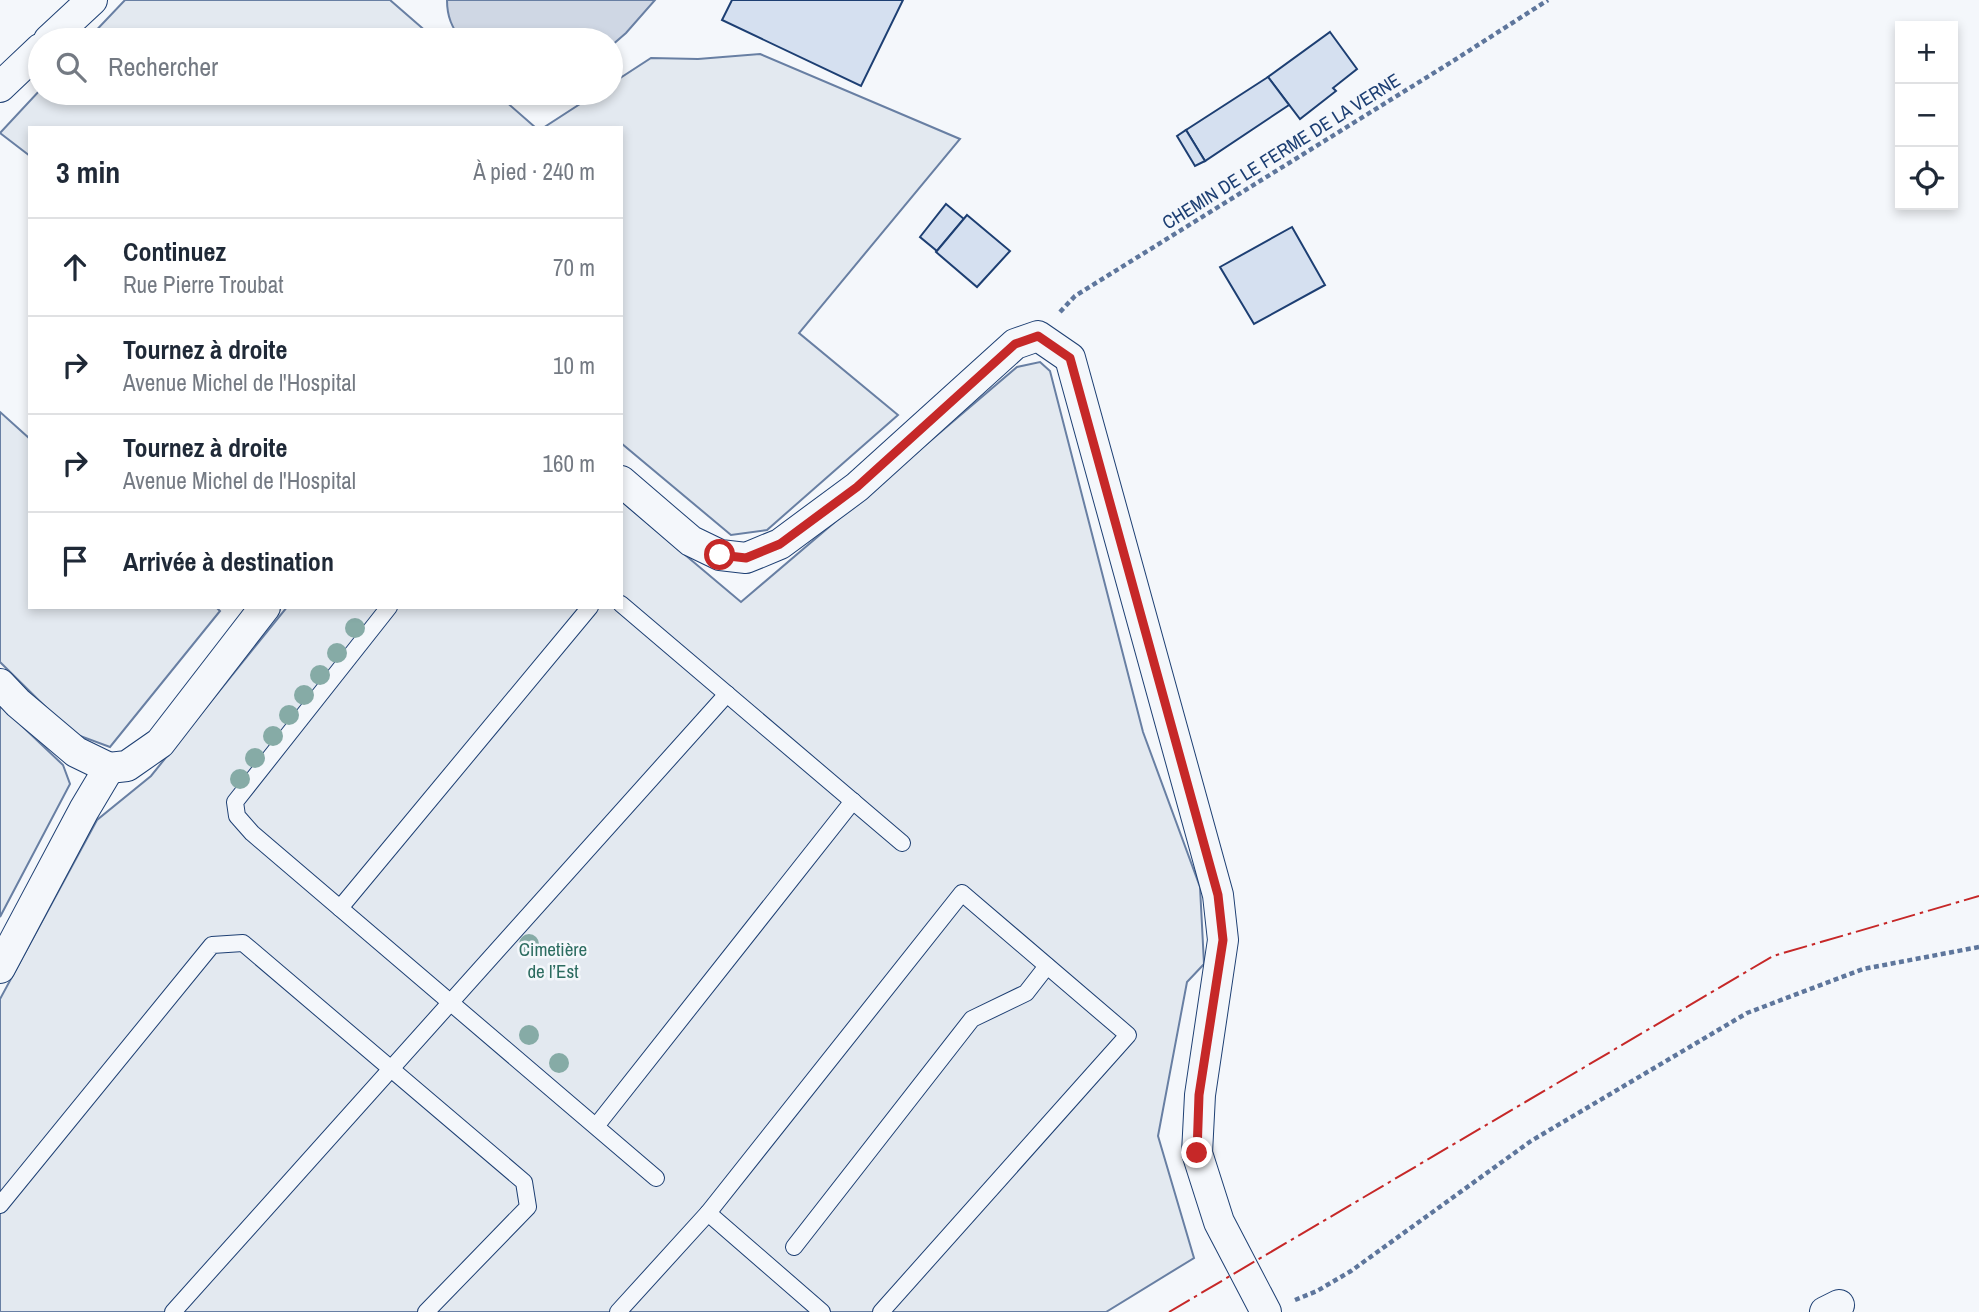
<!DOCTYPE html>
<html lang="fr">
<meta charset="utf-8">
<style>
body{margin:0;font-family:"Archivo Narrow",sans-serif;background:#f6f6f7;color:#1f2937}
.controls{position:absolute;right:21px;top:21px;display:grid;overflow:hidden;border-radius:0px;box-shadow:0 4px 10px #0003}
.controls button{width:63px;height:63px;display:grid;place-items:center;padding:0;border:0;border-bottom:2px solid #e0e1e3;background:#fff;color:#1f2937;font:35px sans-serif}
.stop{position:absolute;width:21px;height:21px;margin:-16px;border:5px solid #c62828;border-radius:50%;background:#fff}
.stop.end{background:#c62828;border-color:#fff;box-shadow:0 2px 7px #0008}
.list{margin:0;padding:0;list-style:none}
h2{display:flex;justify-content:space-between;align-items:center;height:91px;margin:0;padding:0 28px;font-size:30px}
h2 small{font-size:23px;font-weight:400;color:#747a83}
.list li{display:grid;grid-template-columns:46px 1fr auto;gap:21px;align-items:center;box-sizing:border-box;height:98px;padding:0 28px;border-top:2px solid #e0e1e3}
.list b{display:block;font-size:26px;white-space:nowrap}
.list p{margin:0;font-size:23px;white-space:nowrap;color:#747a83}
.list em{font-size:23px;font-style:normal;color:#747a83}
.icon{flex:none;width:38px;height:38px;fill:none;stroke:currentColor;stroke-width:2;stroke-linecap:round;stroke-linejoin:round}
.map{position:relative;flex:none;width:1979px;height:1312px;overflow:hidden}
.search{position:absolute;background:#fff;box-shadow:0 4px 10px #0003;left:28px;top:28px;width:595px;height:77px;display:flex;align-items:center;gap:18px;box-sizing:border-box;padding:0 24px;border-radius:38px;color:#747a83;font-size:26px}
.panel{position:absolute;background:#fff;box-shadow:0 4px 10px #0003;left:28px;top:126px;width:595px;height:483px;border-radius:0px}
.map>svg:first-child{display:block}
.green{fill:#e3e9f0;stroke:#687fa3;stroke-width:2}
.water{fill:#cfd7e4;stroke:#687fa3;stroke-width:2}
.building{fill:#d5e0f0;stroke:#1d3f73;stroke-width:2}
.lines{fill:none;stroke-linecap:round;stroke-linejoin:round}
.service-casing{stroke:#1d3f73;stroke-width:18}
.minor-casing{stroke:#1d3f73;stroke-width:32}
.path{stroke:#5e769c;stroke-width:4.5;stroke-dasharray:5 3.5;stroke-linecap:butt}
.service{stroke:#f4f7fb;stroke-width:16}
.minor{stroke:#f4f7fb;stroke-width:30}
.power{stroke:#c62828;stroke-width:2;stroke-dasharray:24 5 3.5 5;stroke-linecap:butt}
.tree{fill:#86aba6}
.route{stroke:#c62828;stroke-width:9}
.labels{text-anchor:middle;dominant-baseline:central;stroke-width:5;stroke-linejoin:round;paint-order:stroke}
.street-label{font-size:19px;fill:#1d3f73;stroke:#f4f7fb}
.park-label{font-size:19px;fill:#2c6c60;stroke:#f4f7fb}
</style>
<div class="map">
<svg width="1979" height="1312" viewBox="0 0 1979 1312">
<rect width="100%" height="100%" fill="#f4f7fb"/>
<g class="green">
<polygon points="125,0 390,0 436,40 87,40"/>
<polygon points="760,54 960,139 799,333 898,415 767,530 731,535 621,443 621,128 543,128 597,93 611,93 611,84 651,58 698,59"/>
<polygon points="40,90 40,93 496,93 536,128 30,128 30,156 0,133"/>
<polygon points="1040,362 1050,371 1143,732 1200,887 1204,964 1187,982 1158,1136 1194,1258 1106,1312 0,1312 0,999 97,820 151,776 287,607 621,607 621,501 741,602 1017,367"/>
<polygon points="0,412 30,439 30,607 216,607 220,611 110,747 72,733 0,662"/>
<polygon points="0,705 63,765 70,784 0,917"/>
</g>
<path class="water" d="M447 0H655L626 33 611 46V40H461C452 27 447 17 447 0Z"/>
<g class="building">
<polygon points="732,0 903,0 861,86 722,20"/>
<polygon points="1330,32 1357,69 1333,88 1336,91 1300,119 1268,77"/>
<polygon points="1268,77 1289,105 1205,161 1186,130"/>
<polygon points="1186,130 1205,161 1195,166 1177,136"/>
<polygon points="946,204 964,219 937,251 920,237"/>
<polygon points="967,215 1010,251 977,287 936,252"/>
<polygon points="1292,227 1325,285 1254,324 1220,267"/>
</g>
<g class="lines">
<g class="service-casing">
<g id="service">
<polyline points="621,604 902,843"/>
<polyline points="389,607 235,802 237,816 252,833 656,1178"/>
<polyline points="340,908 590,607"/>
<polyline points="597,1125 853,801"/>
<polyline points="0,1205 212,945 243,943 524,1182 528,1207 426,1312"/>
<polyline points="708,1213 822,1312"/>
<polyline points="794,1247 972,1019 1026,993 1047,966"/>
<polyline points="173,1312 727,694"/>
<polyline points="618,1312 708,1213 962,893 1128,1035 881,1312"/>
</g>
</g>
<g class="minor-casing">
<g id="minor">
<polyline points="49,40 92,0"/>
<polyline points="0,87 40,49"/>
<polyline points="621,481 691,541 720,555 746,558 780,544 857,487 1015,344 1038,336 1070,358 1218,895 1223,940 1200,1095 1197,1153 1219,1222 1266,1312"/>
<polyline points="0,684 18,703 76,752 109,768"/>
<polyline points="109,768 127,766 160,743 265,607"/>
<polyline points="0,968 84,810 109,768"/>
<polyline points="1825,1312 1839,1305"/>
</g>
</g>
<g class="path">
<polyline points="1060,312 1075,296 1453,61 1548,0"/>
<polyline points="1295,1300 1317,1291 1351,1271 1531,1141 1747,1013 1863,969 1979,947"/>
</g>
<use href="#service" class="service"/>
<use href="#minor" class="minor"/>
<polyline class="power" points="1169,1312 1773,956 1979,896"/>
</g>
<g class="tree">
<circle cx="355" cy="628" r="10"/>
<circle cx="337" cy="653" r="10"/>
<circle cx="320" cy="675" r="10"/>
<circle cx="304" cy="695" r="10"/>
<circle cx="289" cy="715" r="10"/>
<circle cx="273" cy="736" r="10"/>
<circle cx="255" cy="758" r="10"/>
<circle cx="240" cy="779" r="10"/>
<circle cx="529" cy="944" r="10"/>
<circle cx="529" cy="1035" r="10"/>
<circle cx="559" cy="1063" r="10"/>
</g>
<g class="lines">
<polyline class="route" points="720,555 746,558 780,544 857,487 1015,344 1038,336 1070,358 1218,895 1223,940 1199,1095 1197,1153"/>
</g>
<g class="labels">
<g class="street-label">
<text transform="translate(1281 151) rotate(-32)">CHEMIN DE LE FERME DE LA VERNE</text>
</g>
<g class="park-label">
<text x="553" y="949">Cimetière<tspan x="553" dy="22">de l’Est</tspan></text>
</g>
</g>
</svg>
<div class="controls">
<button>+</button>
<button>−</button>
<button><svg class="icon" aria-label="locate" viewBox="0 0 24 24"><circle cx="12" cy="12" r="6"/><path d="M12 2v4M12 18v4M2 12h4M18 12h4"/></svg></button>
</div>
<div class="stop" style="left:720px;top:555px"></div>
<div class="stop end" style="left:1197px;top:1153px"></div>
<div class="search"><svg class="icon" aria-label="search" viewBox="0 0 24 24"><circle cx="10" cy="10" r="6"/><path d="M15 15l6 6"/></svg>Rechercher</div>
<section class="panel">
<h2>3 min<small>À pied · 240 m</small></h2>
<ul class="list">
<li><svg class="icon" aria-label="ahead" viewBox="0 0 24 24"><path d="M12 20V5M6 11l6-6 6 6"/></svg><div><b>Continuez</b><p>Rue Pierre Troubat</p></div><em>70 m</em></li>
<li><svg class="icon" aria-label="right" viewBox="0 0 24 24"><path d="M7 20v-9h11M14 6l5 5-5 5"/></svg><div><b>Tournez à droite</b><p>Avenue Michel de l'Hospital</p></div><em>10 m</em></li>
<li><svg class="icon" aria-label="right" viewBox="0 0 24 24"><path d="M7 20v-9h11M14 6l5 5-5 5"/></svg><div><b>Tournez à droite</b><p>Avenue Michel de l'Hospital</p></div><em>160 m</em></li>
<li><svg class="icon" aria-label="arrive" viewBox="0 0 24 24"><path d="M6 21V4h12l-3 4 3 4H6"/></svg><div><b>Arrivée à destination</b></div></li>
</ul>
</section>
</div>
